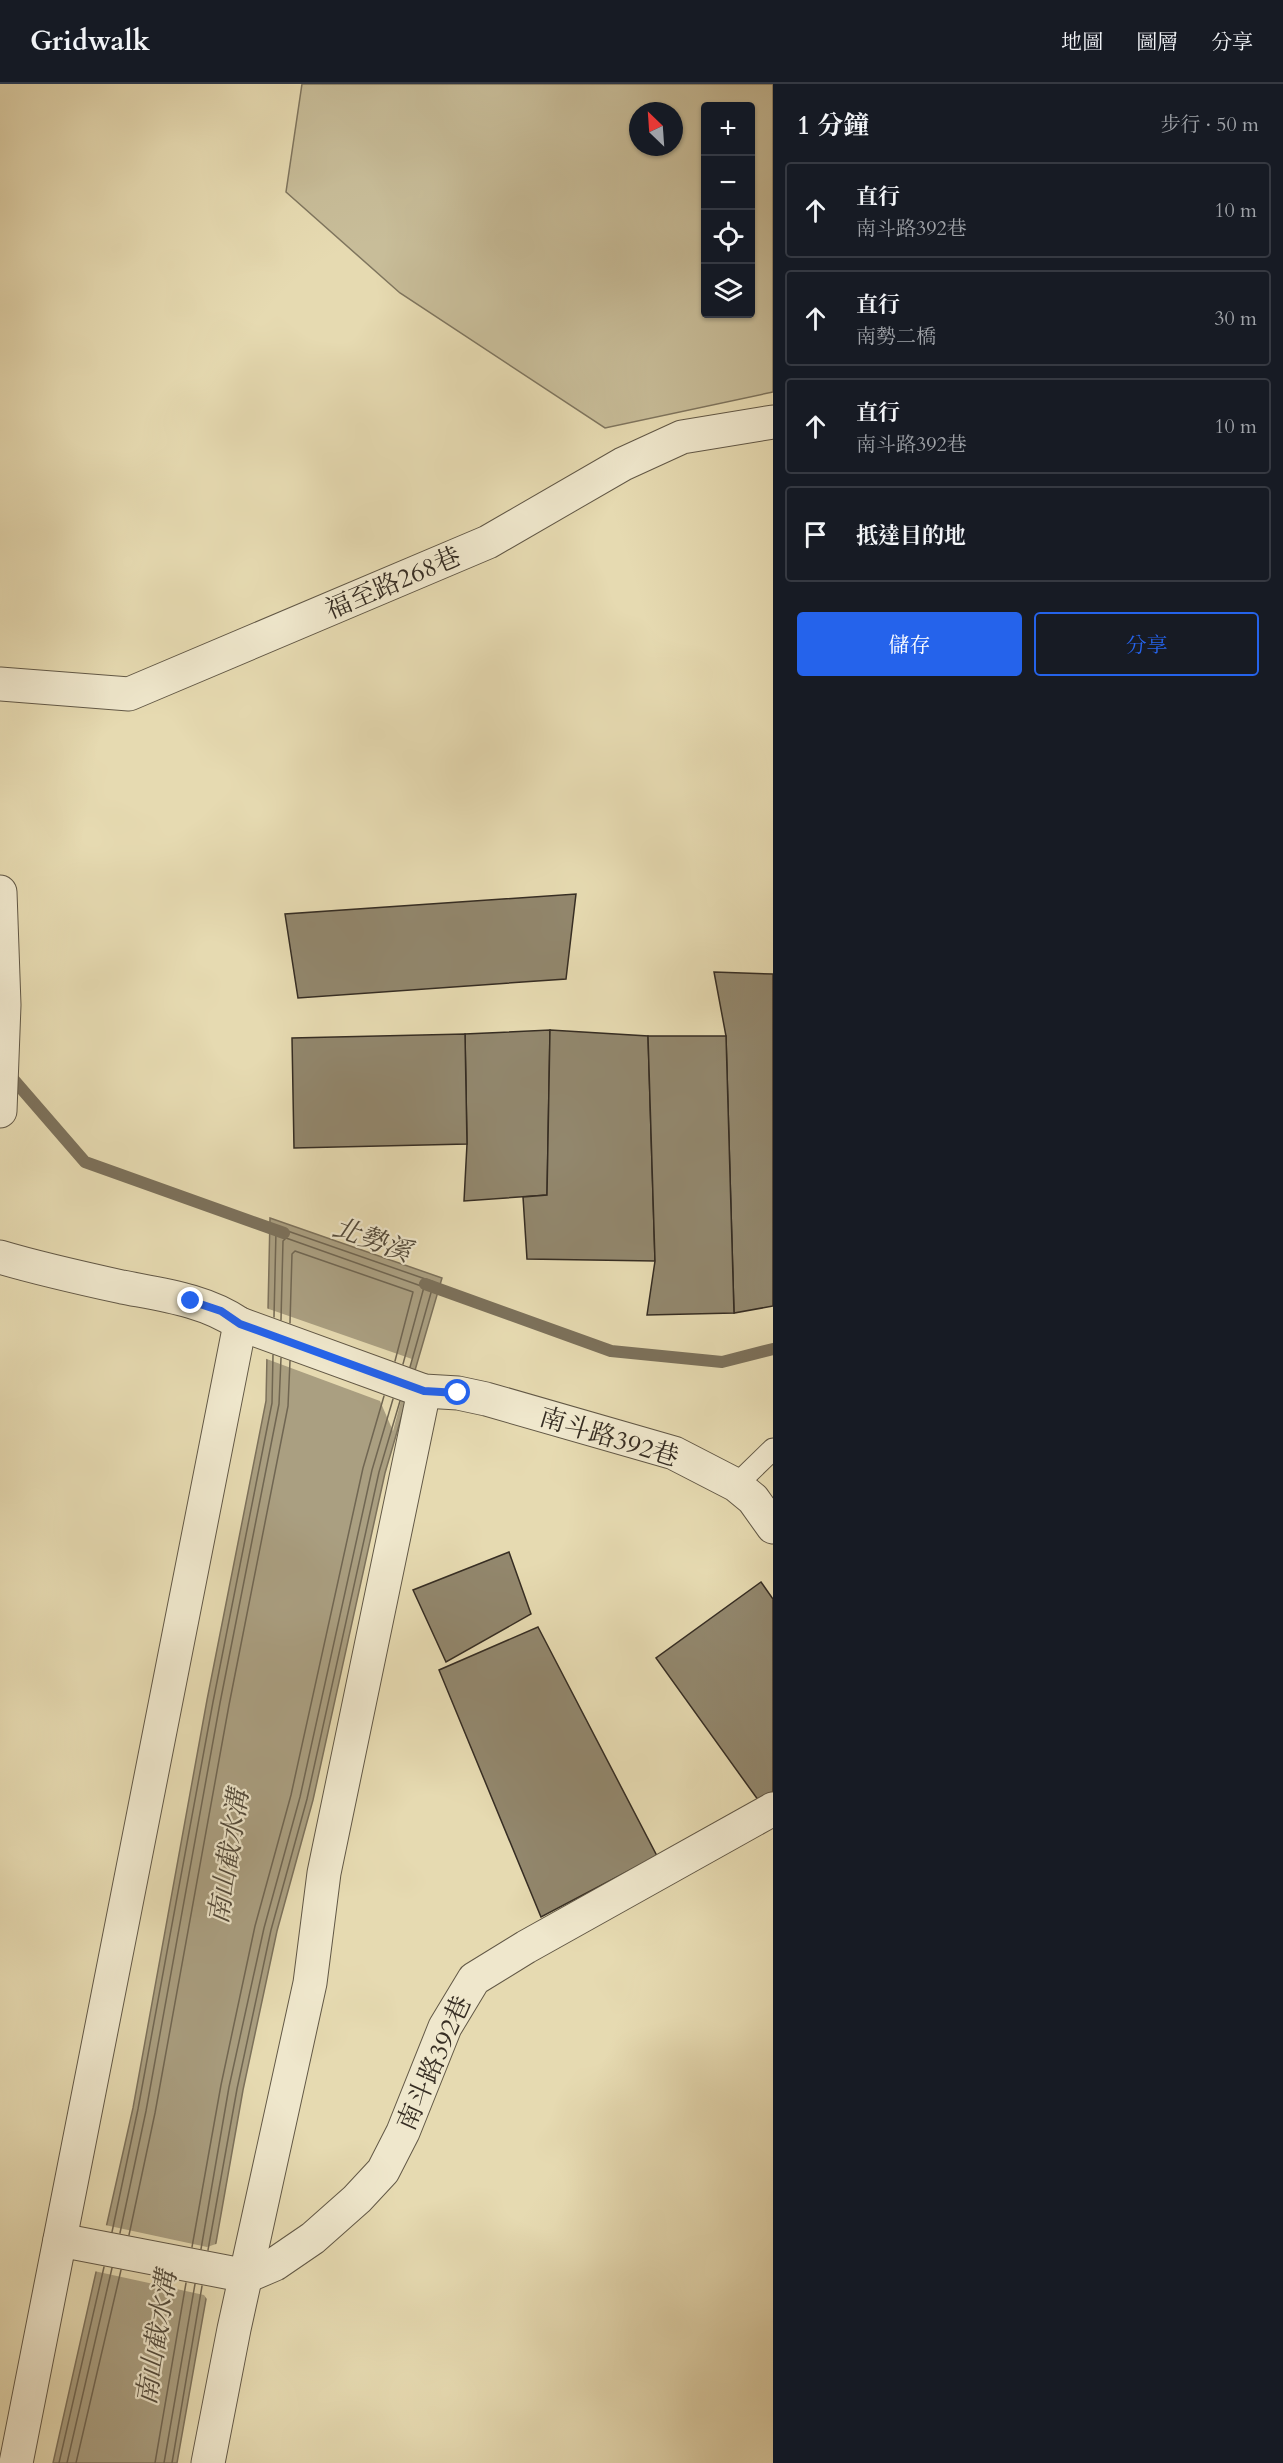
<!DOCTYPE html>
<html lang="zh-TW">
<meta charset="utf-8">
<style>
body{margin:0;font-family:Cardo,"Noto Serif TC",serif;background:#242831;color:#f1f3f6}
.controls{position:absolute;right:18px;top:18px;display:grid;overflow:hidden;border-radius:6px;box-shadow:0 2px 4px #0004}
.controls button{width:54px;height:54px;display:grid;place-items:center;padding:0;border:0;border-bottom:2px solid #363941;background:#171b24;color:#f1f3f6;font:30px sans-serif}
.compass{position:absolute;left:629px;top:18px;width:54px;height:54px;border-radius:50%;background:#171b24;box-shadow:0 2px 4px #0004;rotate:335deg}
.stop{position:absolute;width:18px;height:18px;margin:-14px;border:4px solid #2563eb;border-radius:50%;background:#fff}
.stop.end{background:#2563eb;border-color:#fff;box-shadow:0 2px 6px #0008}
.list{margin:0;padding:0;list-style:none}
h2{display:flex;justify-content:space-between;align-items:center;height:78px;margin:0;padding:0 24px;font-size:26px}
h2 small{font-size:20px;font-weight:400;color:#9ea1a6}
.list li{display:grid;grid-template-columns:39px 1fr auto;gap:18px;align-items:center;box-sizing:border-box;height:96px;margin:0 12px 12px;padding:0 12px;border:2px solid #363941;border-radius:6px}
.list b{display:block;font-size:22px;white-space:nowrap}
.list p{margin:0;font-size:20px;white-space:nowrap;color:#9ea1a6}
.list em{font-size:20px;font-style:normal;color:#9ea1a6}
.actions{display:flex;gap:12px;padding:18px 24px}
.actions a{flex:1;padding:14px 0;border:2px solid #2563eb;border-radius:6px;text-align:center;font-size:21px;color:#2563eb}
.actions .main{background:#2563eb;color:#fff}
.icon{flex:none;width:33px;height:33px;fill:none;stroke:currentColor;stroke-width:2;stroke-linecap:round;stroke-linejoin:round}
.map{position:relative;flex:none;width:773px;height:2379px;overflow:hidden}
header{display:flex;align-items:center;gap:36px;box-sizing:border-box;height:84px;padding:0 30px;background:#171b24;border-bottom:2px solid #363941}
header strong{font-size:28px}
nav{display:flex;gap:33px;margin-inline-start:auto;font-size:21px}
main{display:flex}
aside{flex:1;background:#171b24}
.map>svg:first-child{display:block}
.green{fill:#c8bd99;stroke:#7f755e;stroke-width:1.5;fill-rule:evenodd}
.water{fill:#aa9f81;stroke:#7c715b;stroke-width:1.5}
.pier{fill:#e6dab1}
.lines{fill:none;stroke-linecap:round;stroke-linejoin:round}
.shore{stroke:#706652;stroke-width:1.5}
.stream{stroke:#7c715b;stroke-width:12}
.building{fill:#92876d;stroke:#362d23;stroke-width:1.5}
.service-casing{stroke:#625846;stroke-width:23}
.minor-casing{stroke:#625846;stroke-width:35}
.tertiary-casing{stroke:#625846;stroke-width:35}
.service{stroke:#efe7cc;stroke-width:21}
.minor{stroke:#efe7cc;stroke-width:33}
.tertiary{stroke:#efe7cc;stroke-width:33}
.route{stroke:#2563eb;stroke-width:8}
.labels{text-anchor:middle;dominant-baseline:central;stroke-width:4.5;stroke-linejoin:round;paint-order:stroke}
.street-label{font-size:26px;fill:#362d23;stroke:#efe7cc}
.water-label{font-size:27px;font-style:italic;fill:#534a3a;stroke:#efe7cc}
</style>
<header>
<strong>Gridwalk</strong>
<nav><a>地圖</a><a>圖層</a><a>分享</a></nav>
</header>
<main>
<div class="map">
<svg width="773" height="2379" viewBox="0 0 773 2379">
<rect width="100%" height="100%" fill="#e6dab1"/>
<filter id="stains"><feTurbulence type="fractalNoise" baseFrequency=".00333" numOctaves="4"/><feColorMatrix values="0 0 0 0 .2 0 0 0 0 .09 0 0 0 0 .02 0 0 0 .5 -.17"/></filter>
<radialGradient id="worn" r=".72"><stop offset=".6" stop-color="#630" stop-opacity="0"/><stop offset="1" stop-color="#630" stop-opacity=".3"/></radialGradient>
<path class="green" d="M302 0H773V308L605 344 400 209 286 108ZM706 22H750V230H706ZM638 27H674V63H638Z"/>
<polygon class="water" points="270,1134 442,1194 385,1389 313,1716 277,1847 243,2006 177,2379 53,2379 133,2024 207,1616 266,1317"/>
<g class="pier">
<polygon points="266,1224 412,1275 393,1347 380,1317 264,1274"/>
<polygon points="105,2141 207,2163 219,2159 209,2218 204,2211 94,2187"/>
</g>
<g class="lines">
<g class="shore">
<polyline points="274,1233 276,1147 279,1144 434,1198 410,1283"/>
<polyline points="281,1236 283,1157 286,1154 424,1203 403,1280"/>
<polyline points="290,1239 292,1170 295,1167 413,1208 395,1277"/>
<polyline points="112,2148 138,2025 213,1618 272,1319 273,1271"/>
<polyline points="120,2149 146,2027 220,1619 279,1320 281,1274"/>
<polyline points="129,2151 155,2029 229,1621 288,1322 290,1277"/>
<polyline points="192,2163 221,2001 255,1842 291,1711 363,1384 384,1312"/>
<polyline points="201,2165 229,2003 264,1844 300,1713 372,1386 393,1315"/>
<polyline points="208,2166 237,2005 271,1846 307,1715 379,1388 400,1317"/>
<polyline points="59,2379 104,2183"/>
<polyline points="67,2379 112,2184"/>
<polyline points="76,2379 121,2186"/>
<polyline points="155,2379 186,2199"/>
<polyline points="164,2379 195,2200"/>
<polyline points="172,2379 202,2202"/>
</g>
<g class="stream">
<polyline points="7,988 85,1078 284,1149"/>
<polyline points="425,1200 611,1267 722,1278 773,1265"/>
</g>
</g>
<g class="building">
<polygon points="576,810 566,895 298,914 285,830"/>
<polygon points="714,888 773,890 773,1222 734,1229 726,952"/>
<polygon points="550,946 547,1111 464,1117 467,1060 465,950"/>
<polygon points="550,946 648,952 655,1177 527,1175 523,1113 547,1111"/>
<polygon points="465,950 467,1060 294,1064 292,954"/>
<polygon points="648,952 726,952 734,1229 647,1231 655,1177"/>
<polygon points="509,1468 531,1530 446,1578 413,1506"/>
<polygon points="761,1498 773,1515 773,1711 761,1720 656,1574"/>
<polygon points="538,1543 657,1772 541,1833 439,1586"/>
</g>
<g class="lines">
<g class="service-casing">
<polyline id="service" points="736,1401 773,1365"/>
</g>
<g class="minor-casing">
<g id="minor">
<polyline points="0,600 129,610 488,458 623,380 682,353 773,338"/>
<polyline points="60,2156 247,2192 275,2180 313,2154 357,2115 383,2087 403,2048 445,1943 474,1895 526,1863 773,1725"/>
<polyline points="16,2379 240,1240"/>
<polyline points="208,2379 234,2245 310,1899 324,1789 424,1307"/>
</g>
</g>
<g class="tertiary-casing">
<g id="tertiary">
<polyline points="0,808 4,921 0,1027"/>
<path d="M0 1173C40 1185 81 1194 122 1203 163 1211 205 1216 240 1240L424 1307 458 1309 486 1315 674 1369 736 1401 753 1415 773 1443"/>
</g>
</g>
<use href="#service" class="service"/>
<use href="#minor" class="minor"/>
<use href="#tertiary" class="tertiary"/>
</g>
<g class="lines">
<polyline class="route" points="191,1217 221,1227 240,1240 424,1307 458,1309"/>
</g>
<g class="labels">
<g class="street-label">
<text transform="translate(393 499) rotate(-23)">福至路268巷</text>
<text transform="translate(609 1353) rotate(17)">南斗路392巷</text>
<text transform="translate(434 1979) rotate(-66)">南斗路392巷</text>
</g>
<g class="water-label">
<text transform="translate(372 1156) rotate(20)">北勢溪</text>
<text transform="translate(229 1773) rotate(-81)">南山截水溝</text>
<text transform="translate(157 2254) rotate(-81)">南山截水溝</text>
</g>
</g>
<rect width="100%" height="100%" filter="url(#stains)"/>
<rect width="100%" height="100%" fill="url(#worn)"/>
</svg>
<div class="controls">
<button>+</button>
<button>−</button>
<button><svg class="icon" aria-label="locate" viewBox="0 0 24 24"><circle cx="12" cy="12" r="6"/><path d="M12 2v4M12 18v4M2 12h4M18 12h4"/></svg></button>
<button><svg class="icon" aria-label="layers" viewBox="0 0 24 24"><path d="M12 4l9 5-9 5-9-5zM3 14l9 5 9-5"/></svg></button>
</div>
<svg class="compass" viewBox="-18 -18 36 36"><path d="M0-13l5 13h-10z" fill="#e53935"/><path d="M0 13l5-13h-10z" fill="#9ea1a6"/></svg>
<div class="stop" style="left:458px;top:1309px"></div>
<div class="stop end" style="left:191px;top:1217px"></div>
</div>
<aside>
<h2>1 分鐘<small>步行 · 50 m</small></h2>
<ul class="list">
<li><svg class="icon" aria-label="ahead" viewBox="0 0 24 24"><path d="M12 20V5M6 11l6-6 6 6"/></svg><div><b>直行</b><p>南斗路392巷</p></div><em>10 m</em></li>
<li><svg class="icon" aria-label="ahead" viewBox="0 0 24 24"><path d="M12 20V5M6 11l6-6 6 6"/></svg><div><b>直行</b><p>南勢二橋</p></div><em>30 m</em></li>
<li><svg class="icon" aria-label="ahead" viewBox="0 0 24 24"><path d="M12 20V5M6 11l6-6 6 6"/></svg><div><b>直行</b><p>南斗路392巷</p></div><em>10 m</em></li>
<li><svg class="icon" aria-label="arrive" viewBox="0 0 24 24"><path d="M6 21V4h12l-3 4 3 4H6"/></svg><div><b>抵達目的地</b></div></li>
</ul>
<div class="actions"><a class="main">儲存</a><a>分享</a></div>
</aside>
</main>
